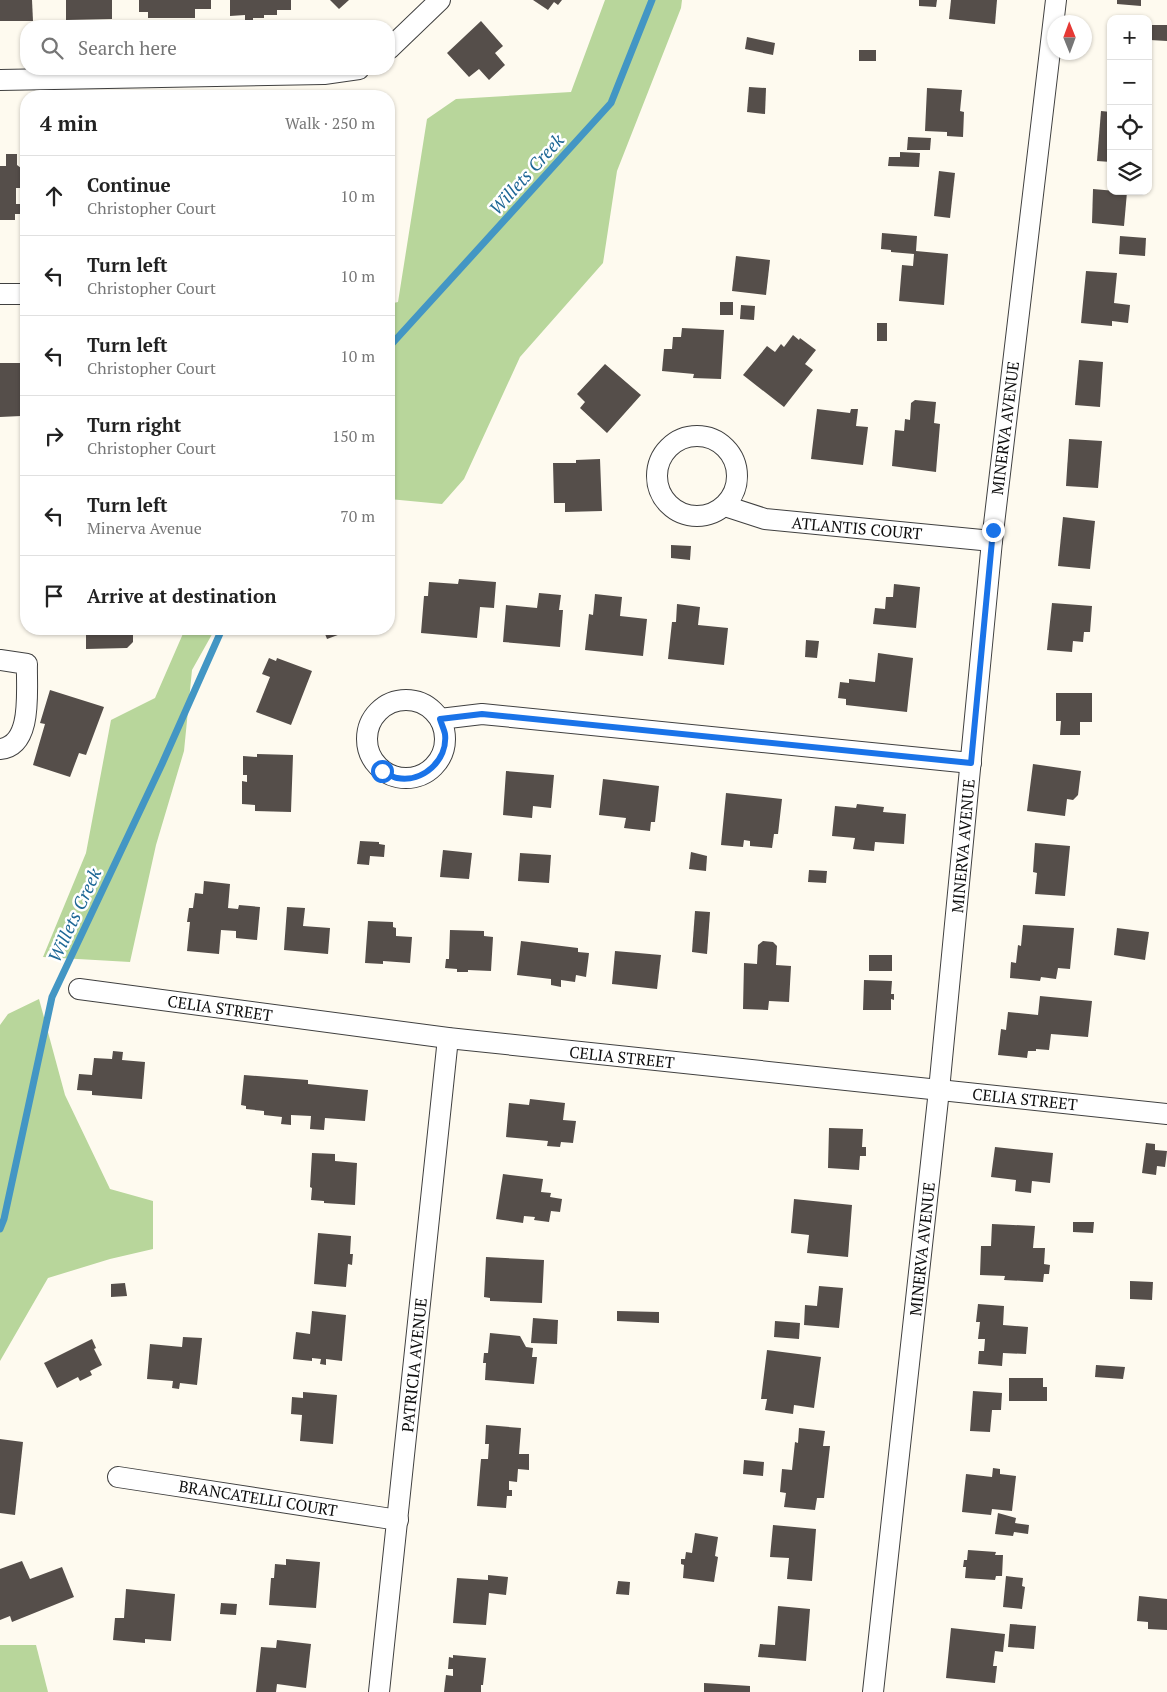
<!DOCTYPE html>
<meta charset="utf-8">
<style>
body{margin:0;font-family:"PT Serif",serif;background:#f2f2f2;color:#222}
.controls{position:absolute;right:15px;top:15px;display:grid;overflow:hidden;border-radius:10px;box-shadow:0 1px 4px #0004}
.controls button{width:45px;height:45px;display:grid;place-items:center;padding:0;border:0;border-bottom:1px solid #e0e0e0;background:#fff;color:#222;font:25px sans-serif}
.compass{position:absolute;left:1047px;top:15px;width:45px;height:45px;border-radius:50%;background:#fff;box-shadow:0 1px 4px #0004;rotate:359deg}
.stop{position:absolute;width:15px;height:15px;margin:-11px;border:4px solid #1a73e8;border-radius:50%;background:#fff}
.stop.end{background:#1a73e8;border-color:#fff;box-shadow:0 1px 5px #0008}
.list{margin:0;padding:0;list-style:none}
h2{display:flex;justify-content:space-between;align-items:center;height:65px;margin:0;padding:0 20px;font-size:21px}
h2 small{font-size:16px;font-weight:400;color:#767676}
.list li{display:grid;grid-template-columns:32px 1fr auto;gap:15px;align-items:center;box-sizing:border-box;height:80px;padding:0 20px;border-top:1px solid #e0e0e0}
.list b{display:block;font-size:19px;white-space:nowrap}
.list p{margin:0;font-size:16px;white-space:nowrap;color:#767676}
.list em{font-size:16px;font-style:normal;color:#767676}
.icon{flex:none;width:28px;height:28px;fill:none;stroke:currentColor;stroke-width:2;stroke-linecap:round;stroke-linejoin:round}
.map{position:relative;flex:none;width:1167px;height:1692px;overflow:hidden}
.search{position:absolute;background:#fff;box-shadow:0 1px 4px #0004;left:20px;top:20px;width:375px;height:55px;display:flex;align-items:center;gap:12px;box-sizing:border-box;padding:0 18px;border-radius:20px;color:#767676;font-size:19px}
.panel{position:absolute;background:#fff;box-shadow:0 1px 4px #0004;left:20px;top:90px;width:375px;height:545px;border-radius:20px}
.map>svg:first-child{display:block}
.forest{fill:#b8d69b}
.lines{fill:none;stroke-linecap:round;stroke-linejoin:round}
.stream{stroke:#4396c4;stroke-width:7}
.building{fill:#554e4a}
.street-casing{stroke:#404040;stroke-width:22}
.street{stroke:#fff;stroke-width:20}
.route{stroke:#1a73e8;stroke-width:6}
.labels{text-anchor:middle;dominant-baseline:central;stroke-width:5;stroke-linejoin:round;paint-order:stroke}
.street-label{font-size:16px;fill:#0d0d0d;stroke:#fff}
.water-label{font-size:18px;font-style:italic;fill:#1f6896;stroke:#fff}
</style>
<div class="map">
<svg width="1167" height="1692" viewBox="0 0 1167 1692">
<rect width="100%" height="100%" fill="#fefaef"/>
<g class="forest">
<polygon points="605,0 682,0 681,8 617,171 603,263 520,357 464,479 442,504 389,499 389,304 398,302 427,119 456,99 571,92"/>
<polygon points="185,629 215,629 192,670 184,751 156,845 130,962 43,957 86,853 111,720 155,698"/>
<polygon points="39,999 65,1095 110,1189 153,1201 153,1249 110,1259 48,1278 0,1361 0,1025 8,1014"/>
<polygon points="0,1645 36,1645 48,1692 0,1692"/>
</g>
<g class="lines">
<g class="stream">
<polyline points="389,347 611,103 652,0"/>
<polyline points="0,1229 4,1219 52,997 162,764 222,629"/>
</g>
</g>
<g class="building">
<polygon points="0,0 32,0 33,21 0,21"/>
<polygon points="66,0 112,0 112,19 66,20"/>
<polygon points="139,0 211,0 211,9 195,9 195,18 148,18 148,12 139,12"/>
<polygon points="230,0 291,0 291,10 277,10 277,15 264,15 264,18 253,18 253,21 245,21 245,15 230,16"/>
<polygon points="330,0 349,0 339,9"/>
<polygon points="533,0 562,0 558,5 554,2 548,10"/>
<polygon points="919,0 937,0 936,7 919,6"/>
<polygon points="951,0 997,0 995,24 949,19"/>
<polygon points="1117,0 1141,0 1141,6 1117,4"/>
<polygon points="481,21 503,46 495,53 505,65 489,80 479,69 469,77 447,53"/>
<polygon points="1150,25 1167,25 1167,41 1150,40"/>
<polygon points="747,37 775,43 773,55 745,49"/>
<rect x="859" y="50" width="17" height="11"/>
<polygon points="749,87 766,88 765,114 747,112"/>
<polygon points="927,88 962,90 960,111 964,112 963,137 947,136 947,132 925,131"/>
<polygon points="1101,111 1111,112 1111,162 1097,161"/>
<polygon points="908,137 931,138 930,150 907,150"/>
<polygon points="900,152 920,153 919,167 888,166 889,157 900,157"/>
<polygon points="6,154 17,154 17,165 21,168 26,168 26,188 16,188 16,204 25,204 25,214 15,214 15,220 0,220 0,166 6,166"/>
<polygon points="939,171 955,173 950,218 934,216"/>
<polygon points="1093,189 1127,192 1124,226 1092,223"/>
<polygon points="882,233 917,236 916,251 948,254 944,305 899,301 902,265 913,266 914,254 891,252 891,250 881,249"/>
<polygon points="1120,236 1146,238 1145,256 1119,254"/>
<polygon points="736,256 770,260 766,295 732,291"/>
<polygon points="1086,271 1117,273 1114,303 1130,305 1128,323 1112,321 1112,326 1081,323"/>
<rect x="720" y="302" width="13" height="13"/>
<polygon points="741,305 755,306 754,320 740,319"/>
<rect x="877" y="323" width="10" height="18"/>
<polygon points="682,328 724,330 721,379 693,378 694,374 662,371 664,349 672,349 673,337 681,337"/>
<polygon points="793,335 799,340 800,338 816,350 805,364 813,370 784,407 743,375 767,346 775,352 781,344 784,347"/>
<polygon points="1079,360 1103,362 1100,407 1075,405"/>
<polygon points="0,363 21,363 21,416 0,417"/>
<polygon points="605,364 641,395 607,433 580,408 585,402 577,394"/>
<polygon points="915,400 936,402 934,423 940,424 936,472 892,466 895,430 904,431 905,419 910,420 911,403"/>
<polygon points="817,409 850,413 851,409 858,409 856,426 868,427 863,465 811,459"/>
<polygon points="1069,439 1102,441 1098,488 1066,486"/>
<polygon points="600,459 602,511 565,512 565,503 554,503 553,463 576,463 576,460"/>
<polygon points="1063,517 1095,521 1090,569 1058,566"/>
<polygon points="671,545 691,546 690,560 671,558"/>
<polygon points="459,579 496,582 494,608 480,607 477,638 421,633 424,596 428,596 429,582 458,584"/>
<polygon points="894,584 920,587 916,628 873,624 875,608 885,609 886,597 893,597"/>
<polygon points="539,593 561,595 559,610 563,610 560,647 503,642 506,605 537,608"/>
<polygon points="595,594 622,597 620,616 647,619 643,656 585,650 589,614 593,615"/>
<polygon points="1052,603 1092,606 1090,632 1084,632 1083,642 1073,641 1072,652 1047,650"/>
<polygon points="677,604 700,607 698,625 728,628 724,665 668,659 672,622 676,622"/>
<polygon points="52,629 133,629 133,642 127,648 86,649 86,634 53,634"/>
<polygon points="323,629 354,629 327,639"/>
<polygon points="806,640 819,641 817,658 805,657"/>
<polygon points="878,653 913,658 907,712 846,705 846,699 838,698 840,682 849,683 849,679 875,682"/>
<polygon points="269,658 276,661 277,658 312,671 291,725 256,712 270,677 262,674"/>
<polygon points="50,690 104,707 86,755 79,753 70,777 33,765 45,724 40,723"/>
<polygon points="1056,693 1092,693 1092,722 1080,722 1080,735 1060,735 1061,721 1056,721"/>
<polygon points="257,754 293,755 291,812 255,811 255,805 242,804 242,781 247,782 247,775 243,775 243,756 257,757"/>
<polygon points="1033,764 1081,771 1078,795 1073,800 1067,799 1065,816 1027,811"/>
<polygon points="506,771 554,775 551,808 533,806 532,818 503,815"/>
<polygon points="603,779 659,786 655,822 651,822 650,831 624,828 626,818 599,815"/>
<polygon points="726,793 782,799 778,834 774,834 772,848 750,846 750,841 744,840 743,847 721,845"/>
<polygon points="857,804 884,807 883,812 906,814 904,844 875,842 874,851 853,849 855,838 832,836 835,806 856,808"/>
<polygon points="360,841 379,842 379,844 385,845 384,857 370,856 369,865 357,864"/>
<polygon points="1035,843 1070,846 1065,896 1035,894 1037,873 1033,872"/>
<polygon points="443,850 472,853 469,879 440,877"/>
<polygon points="691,852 707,856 706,871 689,869"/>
<polygon points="520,853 551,855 549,883 518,881"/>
<polygon points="809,870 827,871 826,883 808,882"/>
<polygon points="204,881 230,884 228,908 238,909 239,905 260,907 257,940 236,938 236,931 221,930 219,954 187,951 190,922 187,922 189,908 193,908 195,893 203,894"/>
<polygon points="287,907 305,908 303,926 330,928 328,954 284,950"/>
<polygon points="695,911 710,912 707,954 692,952"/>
<polygon points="368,921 393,922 393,927 396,928 396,936 412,937 410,963 383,961 383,964 365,963"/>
<polygon points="1023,925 1074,928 1070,969 1058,968 1056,979 1041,977 1040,981 1010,978 1011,962 1016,963 1018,945 1021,946"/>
<polygon points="1117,928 1149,932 1145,960 1114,955"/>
<polygon points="450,930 484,931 484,936 493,937 491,971 468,970 468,972 457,972 457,969 445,968 446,959 449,959"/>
<polygon points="521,941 578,948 578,952 589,953 586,977 576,975 575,982 561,980 561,987 551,985 551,979 517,975"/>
<polygon points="763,941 773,942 777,946 776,965 791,966 789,1002 769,1001 768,1010 743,1009 744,963 757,964 758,945"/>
<polygon points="615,951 661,955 657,989 612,984"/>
<rect x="869" y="955" width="23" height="16"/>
<polygon points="864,980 892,981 891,994 894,994 894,1000 891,999 891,1010 863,1010"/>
<polygon points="1040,996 1092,1001 1088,1037 1051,1034 1049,1050 1036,1049 1036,1051 1028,1051 1027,1058 998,1055 1001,1029 1006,1030 1008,1012 1038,1015"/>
<polygon points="113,1051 123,1052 122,1060 145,1062 142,1099 92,1095 92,1091 77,1090 79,1074 92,1075 94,1058 112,1059"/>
<polygon points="244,1075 308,1080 308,1084 368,1090 365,1121 325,1118 324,1130 310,1129 311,1116 291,1115 291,1125 281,1124 282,1117 264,1115 264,1111 246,1109 246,1106 241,1105"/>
<polygon points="530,1099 565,1103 563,1120 576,1121 573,1143 561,1142 560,1147 547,1146 548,1141 506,1137 509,1103 529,1105"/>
<polygon points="829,1128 863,1129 862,1147 866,1147 866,1156 860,1156 859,1170 828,1168"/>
<polygon points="1146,1143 1155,1144 1155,1150 1167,1151 1165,1167 1157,1166 1156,1175 1142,1173"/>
<polygon points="995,1147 1053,1153 1050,1183 1032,1181 1031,1193 1015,1191 1016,1180 991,1177"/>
<polygon points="312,1153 335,1154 335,1161 357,1163 355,1205 324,1203 324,1201 311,1200 312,1188 310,1187"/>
<polygon points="503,1174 543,1179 541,1192 551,1193 550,1197 562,1199 560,1212 551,1211 549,1222 534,1220 535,1217 524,1216 523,1223 496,1219"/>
<polygon points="794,1199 852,1205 848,1257 807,1253 809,1235 791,1233"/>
<polygon points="1073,1222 1094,1222 1093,1233 1073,1232"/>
<polygon points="992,1224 1035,1226 1033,1248 1045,1248 1044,1264 1050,1265 1049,1274 1044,1274 1043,1282 1004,1280 1005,1276 980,1275 981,1246 991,1246"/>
<polygon points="318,1233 351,1236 350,1254 353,1254 352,1265 348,1264 346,1287 314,1284"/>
<polygon points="486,1257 544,1260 542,1303 490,1301 490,1298 484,1297"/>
<polygon points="1130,1281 1153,1282 1152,1300 1130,1299"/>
<polygon points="125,1283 127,1296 111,1297 111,1284"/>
<polygon points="819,1286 843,1288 839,1328 804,1325 805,1305 817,1306"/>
<polygon points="978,1304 1004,1306 1003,1325 1028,1327 1026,1354 1003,1353 1002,1366 978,1364 979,1351 984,1351 985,1339 978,1339 980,1322 976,1322"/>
<polygon points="312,1311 346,1315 342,1361 326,1359 326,1365 320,1364 321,1359 312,1358 312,1361 293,1359 296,1332 310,1334"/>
<polygon points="617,1311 659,1312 659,1323 617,1321"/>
<polygon points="533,1318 558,1320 557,1344 531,1343"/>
<polygon points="775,1321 800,1323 799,1339 774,1337"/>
<polygon points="490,1333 520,1336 526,1347 533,1348 532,1357 537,1357 534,1384 485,1380 486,1363 483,1363 484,1353 488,1353"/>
<polygon points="183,1337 202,1338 197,1385 180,1383 179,1389 172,1388 173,1381 147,1379 150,1344 182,1347"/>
<polygon points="92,1339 96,1348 94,1349 102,1365 90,1371 92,1375 80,1381 78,1377 57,1388 44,1363"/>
<polygon points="767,1350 821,1357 814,1408 794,1405 793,1414 765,1410 767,1399 761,1399"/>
<polygon points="1096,1365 1125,1367 1123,1379 1095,1377"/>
<polygon points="1009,1378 1043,1378 1043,1387 1047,1387 1047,1401 1009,1401"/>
<polygon points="973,1391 1002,1393 1001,1410 992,1410 990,1432 970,1431"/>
<polygon points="303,1392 337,1395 333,1444 300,1441 302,1415 291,1414 292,1397 303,1398"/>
<polygon points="486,1425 521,1428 519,1454 529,1454 529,1470 518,1469 517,1482 509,1481 509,1490 512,1490 512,1496 507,1496 506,1508 477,1506 481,1459 488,1459 489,1444 485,1444"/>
<polygon points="799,1428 825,1431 823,1446 830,1446 824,1498 817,1498 815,1510 784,1507 786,1493 780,1492 782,1469 792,1470 795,1442 798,1443"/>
<polygon points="0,1439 23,1442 15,1515 0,1513"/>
<polygon points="744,1460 764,1462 763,1476 743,1474"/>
<polygon points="993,1468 1000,1469 1000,1474 1016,1476 1012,1511 992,1509 991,1515 962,1512 966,1474 992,1477"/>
<polygon points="998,1513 1016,1518 1015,1523 1029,1525 1028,1534 1014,1532 1013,1536 995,1534"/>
<polygon points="773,1525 816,1529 812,1581 787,1579 789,1558 770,1557"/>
<polygon points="695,1533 718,1537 715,1556 718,1557 714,1582 683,1578 684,1565 681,1564 681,1559 685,1559 686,1552 692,1553"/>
<polygon points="968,1550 996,1552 995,1555 1003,1555 1002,1576 996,1576 995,1580 965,1578 966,1567 963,1567 964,1560 967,1560"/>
<polygon points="286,1559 320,1562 316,1608 269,1605 271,1578 274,1578 275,1564 286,1565"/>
<polygon points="22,1561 30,1579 62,1567 74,1597 12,1622 10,1616 0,1620 0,1569"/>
<polygon points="488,1575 508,1577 506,1595 489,1593 486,1625 453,1623 457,1578 488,1580"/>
<polygon points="1006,1576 1023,1578 1022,1586 1025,1587 1022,1609 1003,1607"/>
<polygon points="618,1581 630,1582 629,1595 616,1594"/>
<polygon points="126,1589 175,1594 171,1641 145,1639 145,1643 113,1640 115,1618 124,1618"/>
<polygon points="1139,1596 1167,1599 1167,1630 1148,1629 1148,1622 1137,1621"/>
<polygon points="221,1603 237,1604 236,1615 220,1614"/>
<polygon points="778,1606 810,1609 806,1661 758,1657 760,1644 775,1645"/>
<polygon points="1010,1624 1036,1626 1034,1649 1008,1647"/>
<polygon points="951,1628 1005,1634 1003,1652 995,1651 993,1666 997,1666 995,1683 946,1678"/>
<polygon points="277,1640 311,1644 306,1688 277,1684 276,1692 256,1692 261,1647 276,1648"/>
<polygon points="453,1655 486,1658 483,1685 481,1685 481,1692 444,1692 446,1675 453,1676 453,1669 448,1669 449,1657 453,1658"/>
<polygon points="704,1683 750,1686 750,1692 704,1692"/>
</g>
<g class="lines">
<g class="street-casing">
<g id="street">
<polyline points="389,49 440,0"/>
<polyline points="0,80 324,74 359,69"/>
<polyline points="0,294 26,294"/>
<circle cx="697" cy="476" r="40"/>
<polyline points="725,506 765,519 992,541"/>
<path d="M0 660 27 664C26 687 34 746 0 749"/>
<circle cx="406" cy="739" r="39"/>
<polyline points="440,719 482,714 971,763"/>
<polyline points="79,989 448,1038 1167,1114"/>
<polyline points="118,1477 398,1520"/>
<polyline points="379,1692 448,1038"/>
<polyline points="873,1692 939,1090 992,541 1056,0"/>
</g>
</g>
<use href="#street" class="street"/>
</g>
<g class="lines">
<path class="route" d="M382 771C387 773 392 777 397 778 423 783 448 760 445 734 444 729 441 723 440 719L482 714 971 763 993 530"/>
</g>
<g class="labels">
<g class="street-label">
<text transform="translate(1005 428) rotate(-83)">MINERVA AVENUE</text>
<text transform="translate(857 528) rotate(5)">ATLANTIS COURT</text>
<text transform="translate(963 846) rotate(-85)">MINERVA AVENUE</text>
<text transform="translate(220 1008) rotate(8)">CELIA STREET</text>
<text transform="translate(622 1057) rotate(6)">CELIA STREET</text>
<text transform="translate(1025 1099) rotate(6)">CELIA STREET</text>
<text transform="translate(922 1249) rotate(-84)">MINERVA AVENUE</text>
<text transform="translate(414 1365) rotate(-84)">PATRICIA AVENUE</text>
<text transform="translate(258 1498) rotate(9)">BRANCATELLI COURT</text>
</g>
<g class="water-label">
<text transform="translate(526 174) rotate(-48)">Willets Creek</text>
<text transform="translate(74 915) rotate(-65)">Willets Creek</text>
</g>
</g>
</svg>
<div class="controls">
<button>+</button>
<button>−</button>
<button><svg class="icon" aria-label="locate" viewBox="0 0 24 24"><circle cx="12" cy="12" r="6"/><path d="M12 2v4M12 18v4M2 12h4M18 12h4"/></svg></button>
<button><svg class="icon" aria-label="layers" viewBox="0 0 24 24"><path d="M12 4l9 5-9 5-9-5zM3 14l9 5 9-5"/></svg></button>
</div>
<svg class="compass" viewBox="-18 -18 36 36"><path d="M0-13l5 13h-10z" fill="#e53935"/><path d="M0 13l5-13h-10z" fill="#767676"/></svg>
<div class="stop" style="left:382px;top:771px"></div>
<div class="stop end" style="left:993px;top:530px"></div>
<div class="search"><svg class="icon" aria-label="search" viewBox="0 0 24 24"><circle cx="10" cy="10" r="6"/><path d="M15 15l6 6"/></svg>Search here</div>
<section class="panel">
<h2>4 min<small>Walk · 250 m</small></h2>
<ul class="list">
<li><svg class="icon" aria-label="ahead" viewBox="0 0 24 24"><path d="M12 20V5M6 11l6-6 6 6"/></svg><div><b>Continue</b><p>Christopher Court</p></div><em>10 m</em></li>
<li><svg class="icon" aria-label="left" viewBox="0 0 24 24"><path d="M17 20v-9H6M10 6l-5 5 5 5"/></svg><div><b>Turn left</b><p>Christopher Court</p></div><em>10 m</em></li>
<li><svg class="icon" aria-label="left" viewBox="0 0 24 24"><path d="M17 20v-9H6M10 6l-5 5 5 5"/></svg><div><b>Turn left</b><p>Christopher Court</p></div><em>10 m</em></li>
<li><svg class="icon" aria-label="right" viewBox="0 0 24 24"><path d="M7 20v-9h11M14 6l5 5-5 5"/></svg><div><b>Turn right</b><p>Christopher Court</p></div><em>150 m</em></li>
<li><svg class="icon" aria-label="left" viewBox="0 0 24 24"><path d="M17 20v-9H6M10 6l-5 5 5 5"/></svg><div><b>Turn left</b><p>Minerva Avenue</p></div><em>70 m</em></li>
<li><svg class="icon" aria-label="arrive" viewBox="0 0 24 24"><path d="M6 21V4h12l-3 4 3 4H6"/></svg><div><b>Arrive at destination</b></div></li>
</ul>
</section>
</div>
